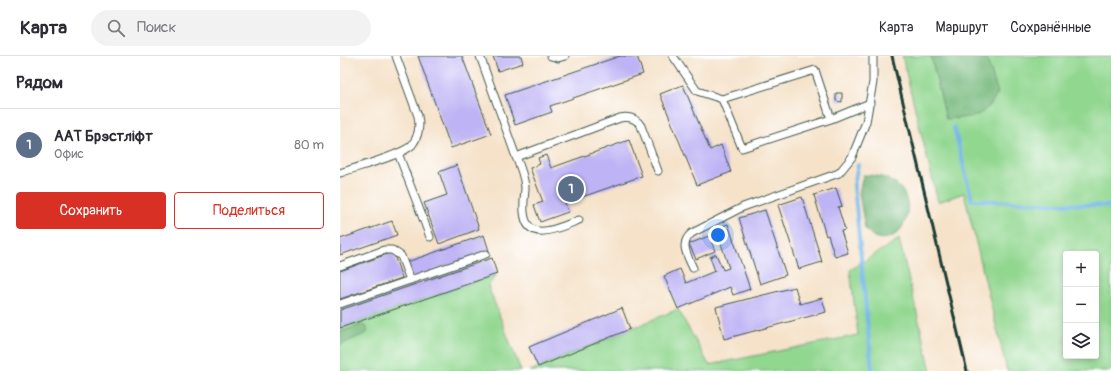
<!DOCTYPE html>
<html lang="ru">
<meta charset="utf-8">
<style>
body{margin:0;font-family:Pangolin,sans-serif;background:#f2f2f3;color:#2b2b33}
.controls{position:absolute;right:12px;bottom:12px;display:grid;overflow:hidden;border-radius:4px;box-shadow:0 2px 6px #0003}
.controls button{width:36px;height:36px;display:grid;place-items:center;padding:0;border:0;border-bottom:1px solid #e1e1e2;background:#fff;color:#2b2b33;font:20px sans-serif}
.you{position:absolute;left:378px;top:179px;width:14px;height:14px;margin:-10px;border:3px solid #fff;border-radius:50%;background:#1a73e8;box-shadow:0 0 0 6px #1a73e833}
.badge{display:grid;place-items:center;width:26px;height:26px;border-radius:50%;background:#d93025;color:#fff;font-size:13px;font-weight:700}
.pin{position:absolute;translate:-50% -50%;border:2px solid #fff;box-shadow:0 1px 4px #0006}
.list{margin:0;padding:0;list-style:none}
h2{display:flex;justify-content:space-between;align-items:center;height:52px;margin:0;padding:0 16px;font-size:17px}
h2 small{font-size:13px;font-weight:400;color:#7c7c81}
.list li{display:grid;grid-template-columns:26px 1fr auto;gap:12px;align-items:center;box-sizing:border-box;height:72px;padding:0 16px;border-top:1px solid #e1e1e2}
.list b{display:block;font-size:15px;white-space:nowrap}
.list p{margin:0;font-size:13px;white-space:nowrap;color:#7c7c81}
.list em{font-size:13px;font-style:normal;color:#7c7c81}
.actions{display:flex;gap:8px;padding:12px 16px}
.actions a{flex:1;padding:9px 0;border:1px solid #d93025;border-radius:4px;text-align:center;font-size:14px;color:#d93025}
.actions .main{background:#d93025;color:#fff}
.icon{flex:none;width:22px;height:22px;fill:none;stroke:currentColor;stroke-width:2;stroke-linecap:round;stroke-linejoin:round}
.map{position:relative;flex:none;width:771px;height:315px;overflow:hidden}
header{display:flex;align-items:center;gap:24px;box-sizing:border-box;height:56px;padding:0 20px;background:#fff;border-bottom:1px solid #e1e1e2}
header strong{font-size:19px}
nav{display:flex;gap:22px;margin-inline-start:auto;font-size:14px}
.search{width:280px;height:36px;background:#f2f2f3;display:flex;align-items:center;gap:10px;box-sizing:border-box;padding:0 14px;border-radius:22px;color:#7c7c81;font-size:15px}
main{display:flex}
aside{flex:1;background:#fff}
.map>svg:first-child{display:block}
.green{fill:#92d790;stroke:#588a62;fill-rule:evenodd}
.forest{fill:#75b87a;stroke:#4a7a57}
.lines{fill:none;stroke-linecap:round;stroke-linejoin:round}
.stream{stroke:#73b6e8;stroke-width:4}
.building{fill:#beb3f4}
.lane-casing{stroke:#3f564a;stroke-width:9}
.lane{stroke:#fff;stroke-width:7}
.rail{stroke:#1f3d34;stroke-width:3}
</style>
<header>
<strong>Карта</strong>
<div class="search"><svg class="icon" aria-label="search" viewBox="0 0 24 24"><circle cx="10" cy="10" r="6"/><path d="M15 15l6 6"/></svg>Поиск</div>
<nav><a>Карта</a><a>Маршрут</a><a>Сохранённые</a></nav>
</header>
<main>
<aside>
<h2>Рядом<small></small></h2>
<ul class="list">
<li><span class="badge" style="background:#5c6f8a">1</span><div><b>ААТ Брэстліфт</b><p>Офис</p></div><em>80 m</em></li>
</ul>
<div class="actions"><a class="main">Сохранить</a><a>Поделиться</a></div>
</aside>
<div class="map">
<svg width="771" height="315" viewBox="0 0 771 315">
<rect width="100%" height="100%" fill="#fff"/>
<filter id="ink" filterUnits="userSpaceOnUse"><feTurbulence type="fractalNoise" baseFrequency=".025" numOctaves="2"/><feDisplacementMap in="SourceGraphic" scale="8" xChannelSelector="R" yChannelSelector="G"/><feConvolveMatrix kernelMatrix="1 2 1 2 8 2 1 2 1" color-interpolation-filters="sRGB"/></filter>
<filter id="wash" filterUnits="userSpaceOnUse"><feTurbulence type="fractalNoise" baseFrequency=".012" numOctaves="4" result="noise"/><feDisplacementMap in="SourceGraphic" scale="16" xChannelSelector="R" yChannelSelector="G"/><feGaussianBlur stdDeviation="0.9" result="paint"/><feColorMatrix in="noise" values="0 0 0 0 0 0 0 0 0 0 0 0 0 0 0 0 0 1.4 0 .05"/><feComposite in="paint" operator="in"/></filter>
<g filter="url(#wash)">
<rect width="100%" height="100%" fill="#f5e2c9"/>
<g class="green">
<path d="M562 0H591L606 63 648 8 646 0H771V315H667L624 137 598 146ZM726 198H756V300H726Z"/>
<polygon points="559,183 591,315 190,315 338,253 369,309 518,279 510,214"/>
<polygon points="157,218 148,230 181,315 0,315 0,272"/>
</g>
<g class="forest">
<path d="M591 0H646L658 37C642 63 635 61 606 63Z"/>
<path d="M523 119C591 118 570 195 534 181 531 179 528 175 525 173L519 137Z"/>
<polygon points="21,269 27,271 27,277 0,289 0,276"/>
</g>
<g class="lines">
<g class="stream">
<polyline points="614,71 632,144 771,150"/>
<polyline points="518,109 514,129 532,315"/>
</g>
</g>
<g id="blocks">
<g class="building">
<polygon points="78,0 122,0 151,78 111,92"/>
<polygon points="153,0 181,0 183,7 158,15"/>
<polygon points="280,0 297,0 303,18 210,50 212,56 175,69 165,39"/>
<polygon points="343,29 370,94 381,89 391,116 357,129 320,38"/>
<polygon points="496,37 502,37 502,46 496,45"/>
<polygon points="289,84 302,120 225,147 228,156 200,166 194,149 203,146 190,112 200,108 198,102 206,99 211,112"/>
<polygon points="117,109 139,173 99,188 84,147 107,139 99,116"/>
<polygon points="496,132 502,150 498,151 505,174 501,175 508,197 495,201 488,179 486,180 474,139"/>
<polygon points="462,141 482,206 459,213 438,149"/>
<polygon points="425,154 446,219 420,228 399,162"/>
<polygon points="52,165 57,179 0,199 0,183"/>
<polygon points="388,168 410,233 393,239 390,231 338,253 324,220 340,213 346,227 375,215 370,201 376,198 383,214 389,212 376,172"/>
<polygon points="144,179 149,195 72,222 67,206"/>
<polygon points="369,180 375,195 356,203 349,188"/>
<polygon points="53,196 62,222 0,243 0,215"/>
<polygon points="152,202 157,218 0,272 0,254"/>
<polygon points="455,231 460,248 482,242 486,256 384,283 376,251"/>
<polygon points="282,252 290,273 198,311 189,291"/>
</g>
</g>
</g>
<g filter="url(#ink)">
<use href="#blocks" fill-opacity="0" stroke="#3f564a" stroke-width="1"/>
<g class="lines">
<g class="lane-casing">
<g id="lane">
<polyline points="140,0 176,101"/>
<polyline points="211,0 218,2 225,0"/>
<polyline points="333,0 357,35 382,43"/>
<polyline points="491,63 475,14 382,43 402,92 491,63 530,47"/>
<polyline points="58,97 90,181"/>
<path d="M0 117C16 111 61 100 72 89 79 80 80 70 78 60L56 0"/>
<path d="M239 164C220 171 187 189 184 156 183 147 185 139 185 131 184 120 180 110 176 101L280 62C289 60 296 62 301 70L318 115"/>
<polyline points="0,210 44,194 52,194 61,200 70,224"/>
<path d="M353 212C347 199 339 187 352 177L403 151 499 117 512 101 526 66 533 26V0"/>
<polyline points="0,248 146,198"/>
</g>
</g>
<use href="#lane" class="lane"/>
<polyline class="rail" points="552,0 627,315"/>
</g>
</g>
</svg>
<div class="controls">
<button>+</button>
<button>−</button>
<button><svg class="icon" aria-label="layers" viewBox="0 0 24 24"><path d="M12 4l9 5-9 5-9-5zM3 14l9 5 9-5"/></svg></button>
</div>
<div class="you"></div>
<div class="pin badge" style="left:231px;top:133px;background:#5c6f8a">1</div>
</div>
</main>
